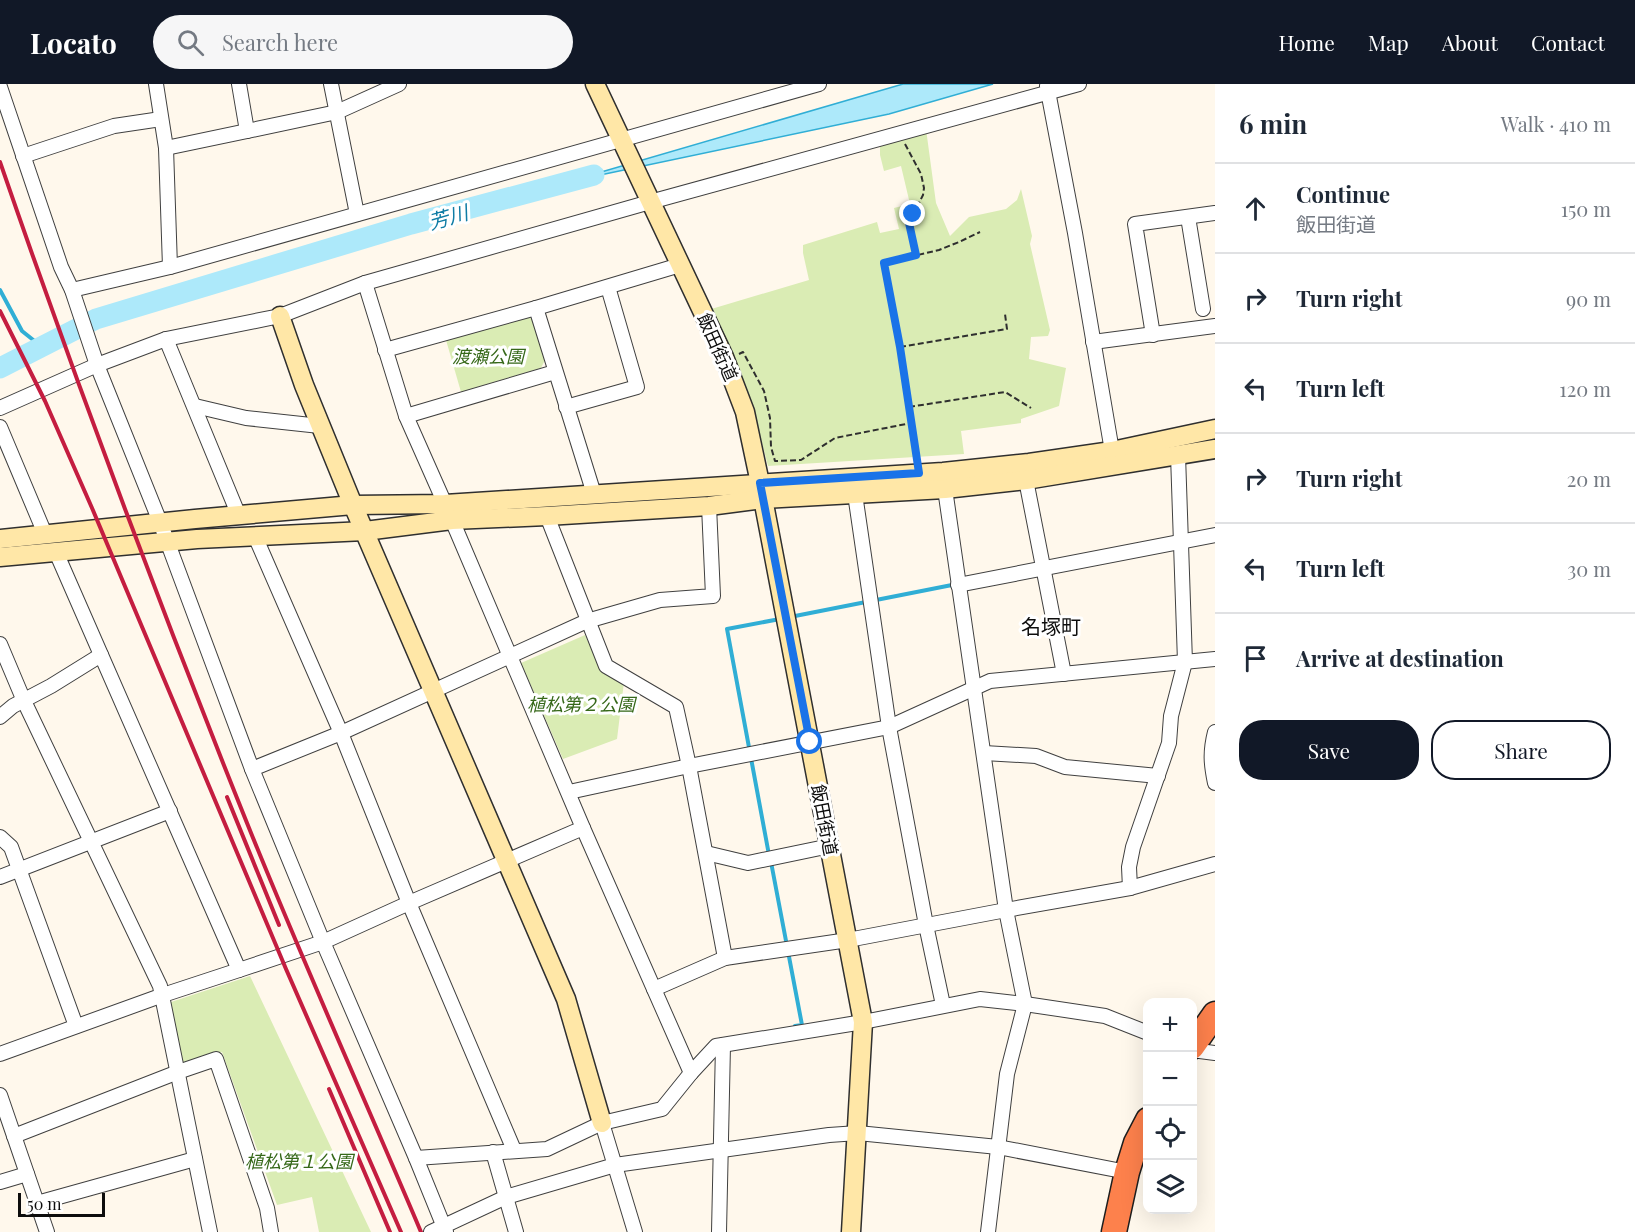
<!DOCTYPE html>
<meta charset="utf-8">
<style>
body{margin:0;font-family:"Playfair Display","Noto Sans JP",serif;background:#f6f6f7;color:#1f2937}
.controls{position:absolute;right:18px;bottom:18px;display:grid;overflow:hidden;border-radius:12px;box-shadow:0 6px 24px #0002}
.controls button{width:54px;height:54px;display:grid;place-items:center;padding:0;border:0;border-bottom:2px solid #e0e1e3;background:#fff;color:#1f2937;font:30px sans-serif}
.scale{position:absolute;left:18px;bottom:15px;width:87px;box-sizing:border-box;padding-left:6px;border:3px solid #0d0d0d;border-top:0;font-size:16px;line-height:21px;white-space:nowrap;color:#0d0d0d;-webkit-text-stroke:4px #fff;paint-order:stroke}
.stop{position:absolute;width:18px;height:18px;margin:-14px;border:4px solid #1a73e8;border-radius:50%;background:#fff}
.stop.end{background:#1a73e8;border-color:#fff;box-shadow:0 2px 6px #0008}
.list{margin:0;padding:0;list-style:none}
h2{display:flex;justify-content:space-between;align-items:center;height:78px;margin:0;padding:0 24px;font-size:26px}
h2 small{font-size:20px;font-weight:400;color:#747a83}
.list li{display:grid;grid-template-columns:39px 1fr auto;gap:18px;align-items:center;box-sizing:border-box;height:90px;padding:0 24px;border-top:2px solid #e0e1e3}
.list b{display:block;font-size:22px;white-space:nowrap}
.list p{margin:0;font-size:20px;white-space:nowrap;color:#747a83}
.list em{font-size:20px;font-style:normal;color:#747a83}
.actions{display:flex;gap:12px;padding:18px 24px}
.actions a{flex:1;padding:14px 0;border:2px solid #111827;border-radius:24px;text-align:center;font-size:21px;color:#111827}
.actions .main{background:#111827;color:#fff}
.icon{flex:none;width:33px;height:33px;fill:none;stroke:currentColor;stroke-width:2;stroke-linecap:round;stroke-linejoin:round}
.map{position:relative;flex:none;width:1215px;height:1148px;overflow:hidden}
header{display:flex;align-items:center;gap:36px;box-sizing:border-box;height:84px;padding:0 30px;background:#111827;color:#fff}
header strong{font-size:28px}
nav{display:flex;gap:33px;margin-inline-start:auto;font-size:21px}
.search{width:420px;height:54px;background:#f6f6f7;display:flex;align-items:center;gap:15px;box-sizing:border-box;padding:0 21px;border-radius:33px;color:#747a83;font-size:22px}
main{display:flex}
aside{flex:1;background:#fff}
.map>svg:first-child{display:block}
.green{fill:#daecb4}
.water{fill:#ade9fa;stroke:#30aed5;stroke-width:1.5}
.lines{fill:none;stroke-linecap:round;stroke-linejoin:round}
.stream{stroke:#30aed5;stroke-width:4}
.river{stroke:#ade9fa;stroke-width:21}
.street-casing{stroke:#404040;stroke-width:16}
.secondary-casing{stroke:#2f2f2f;stroke-width:21}
.highway-casing{stroke:#1e1e1e;stroke-width:27}
.path{stroke:#2f2f2f;stroke-width:2;stroke-dasharray:6 3;stroke-linecap:butt}
.street{stroke:#fff;stroke-width:14}
.secondary{stroke:#ffe7a7;stroke-width:18}
.highway{stroke:#fd814c;stroke-width:24}
.rail{stroke:#c41d40;stroke-width:4}
.route{stroke:#1a73e8;stroke-width:8}
.labels{text-anchor:middle;dominant-baseline:central;stroke-width:6;stroke-linejoin:round;paint-order:stroke}
.street-label{font-size:18px;fill:#0d0d0d;stroke:#fff}
.park-label{font-size:18px;font-style:italic;fill:#366819;stroke:#fff}
.water-label{font-size:20px;font-style:italic;fill:#0f7ca5;stroke:#fff}
.neighbourhood-label{font-size:20px;fill:#0d0d0d;stroke:#fff}
</style>
<header>
<strong>Locato</strong>
<div class="search"><svg class="icon" aria-label="search" viewBox="0 0 24 24"><circle cx="10" cy="10" r="6"/><path d="M15 15l6 6"/></svg>Search here</div>
<nav><a>Home</a><a>Map</a><a>About</a><a>Contact</a></nav>
</header>
<main>
<div class="map">
<svg width="1215" height="1148" viewBox="0 0 1215 1148">
<rect width="100%" height="100%" fill="#fff8ec"/>
<g class="green">
<polygon points="926,45 936,119 950,152 969,133 1006,125 1017,116 1021,105 1032,152 1030,160 1050,246 1048,252 1031,253 1029,275 1066,284 1059,322 1021,335 1021,339 961,347 964,370 768,382 754,328 746,305 708,226 809,196 803,169 803,161 877,138 880,149 899,145 894,124 910,120 901,82 884,87 880,71 880,58"/>
<polygon points="526,233 533,235 545,276 541,284 461,308 446,256"/>
<polygon points="585,551 602,587 624,598 617,655 563,675 521,579"/>
<polygon points="250,892 371,1148 319,1148 312,1113 277,1121 222,968 184,983 168,919"/>
</g>
<polygon class="water" points="903,0 993,0 889,30 567,98"/>
<g class="lines">
<g class="stream">
<polyline points="0,206 22,247 42,263"/>
<polyline points="790,533 957,500"/>
<polyline points="769,771 727,545 780,535"/>
<polyline points="771,778 802,941 795,942"/>
</g>
<polyline class="river" points="0,284 96,235 411,140 594,91"/>
<g class="street-casing">
<g id="street">
<polyline points="156,0 166,64 170,183"/>
<polyline points="239,0 247,47"/>
<polyline points="331,0 357,130"/>
<polyline points="1047,2 1075,149 1112,367"/>
<polyline points="0,3 61,183 72,206 97,281 160,438 252,685 323,858 416,1074 446,1148"/>
<polyline points="166,64 337,28 399,0"/>
<polyline points="23,72 114,42 161,35"/>
<polyline points="1188,133 1203,225"/>
<polyline points="365,199 406,332 445,420"/>
<polyline points="72,206 170,183 819,0"/>
<polyline points="536,224 594,410"/>
<polyline points="1153,251 1135,140 1215,129"/>
<polyline points="166,255 239,432"/>
<polyline points="1093,258 1215,242"/>
<polyline points="385,266 536,224 680,181"/>
<polyline points="195,322 246,334 320,342"/>
<polyline points="566,323 637,303 608,203"/>
<polyline points="0,324 97,281 166,255 280,232 365,199 650,118 1079,0"/>
<polyline points="406,332 555,288"/>
<polyline points="0,343 45,450"/>
<polyline points="1026,396 1064,590"/>
<polyline points="945,405 1006,826 1025,920 1007,990 988,1148"/>
<polyline points="855,410 889,643 926,841 943,921"/>
<polyline points="547,432 606,582 676,623 689,682 725,874"/>
<polyline points="255,452 341,649 409,819 514,1066"/>
<polyline points="958,501 1215,451"/>
<polyline points="0,560 24,617 160,902 210,1148"/>
<polyline points="0,633 13,622 51,602 101,571"/>
<path d="M1215 648C1210 668 1211 680 1215 699"/>
<polyline points="984,669 1036,672 1065,683 1158,692"/>
<polyline points="252,685 341,649 587,537 660,516 713,512 709,422"/>
<polyline points="569,708 689,682 889,643 990,597 1215,575"/>
<polyline points="583,744 691,989 716,962 863,938 980,915 1025,920 1105,932 1148,949"/>
<polyline points="0,753 11,763 76,942"/>
<polyline points="706,769 748,779 830,762"/>
<polyline points="0,793 170,727"/>
<polyline points="1130,804 1129,783 1133,763 1169,659 1171,632 1185,578 1178,371"/>
<polyline points="239,886 323,858 409,819 583,744 452,436"/>
<polyline points="654,905 725,874 848,856 1006,826 1130,804 1215,780"/>
<polyline points="1192,966 1215,969"/>
<polyline points="0,970 163,911 239,886 56,468"/>
<polyline points="0,1011 47,1148"/>
<polyline points="602,1039 635,1148"/>
<polyline points="14,1052 178,988 216,975 267,1124 271,1148"/>
<polyline points="493,1068 516,1148"/>
<polyline points="416,1074 547,1065 602,1039 662,1025 691,989"/>
<polyline points="0,1098 27,1090"/>
<polyline points="37,1119 195,1075"/>
<polyline points="431,1148 506,1113 615,1081 829,1051 858,1049 998,1063 1127,1088"/>
<polyline points="719,1148 723,961"/>
</g>
</g>
<g class="secondary-casing">
<g id="secondary">
<polyline points="595,0 724,273 745,328 760,399 863,938 851,1148"/>
<polyline points="280,232 304,301 353,421 566,915 602,1039"/>
<polyline points="0,455 195,435 353,421 445,420 943,388 1029,379 1112,367 1215,345"/>
<polyline points="0,473 197,455 365,447 452,436 547,432 709,422 763,415 945,405 1026,396 1215,365"/>
</g>
</g>
<g class="highway-casing">
<g id="highway">
<polyline points="1192,963 1215,930"/>
<polyline points="1114,1148 1127,1088 1136,1059 1148,1036"/>
</g>
</g>
<g class="path">
<polyline points="905,60 921,90 924,104 923,111 909,139 916,171"/>
<polyline points="900,263 1007,245 1005,230"/>
<polyline points="739,270 743,268 764,307 770,334 771,363 775,377 801,376 835,354 911,339"/>
<polyline points="909,323 1005,308 1031,324"/>
<polyline points="917,375 900,263 884,179 939,166 959,158 980,148"/>
</g>
<use href="#street" class="street"/>
<use href="#secondary" class="secondary"/>
<use href="#highway" class="highway"/>
<g class="rail">
<path d="M0 78C77 301 159 520 247 739 302 876 363 1011 421 1148"/>
<polyline points="0,227 45,317 92,424 286,885 401,1148"/>
<polyline points="227,713 279,841"/>
<polyline points="329,1005 390,1148"/>
</g>
</g>
<g class="lines">
<polyline class="route" points="810,658 760,399 919,389 900,263 884,179 916,171 909,139 913,130"/>
</g>
<g class="labels">
<g class="street-label">
<text transform="translate(718 263) rotate(66)">飯田街道</text>
<text transform="translate(825 736) rotate(79)">飯田街道</text>
</g>
<g class="park-label">
<text x="488" y="272">渡瀬公園</text>
<text x="581" y="620">植松第２公園</text>
<text x="299" y="1077">植松第１公園</text>
</g>
<g class="water-label">
<text transform="translate(448 132) rotate(-16)">芳川</text>
</g>
<g class="neighbourhood-label">
<text x="1051" y="541">名塚町</text>
</g>
</g>
</svg>
<div class="controls">
<button>+</button>
<button>−</button>
<button><svg class="icon" aria-label="locate" viewBox="0 0 24 24"><circle cx="12" cy="12" r="6"/><path d="M12 2v4M12 18v4M2 12h4M18 12h4"/></svg></button>
<button><svg class="icon" aria-label="layers" viewBox="0 0 24 24"><path d="M12 4l9 5-9 5-9-5zM3 14l9 5 9-5"/></svg></button>
</div>
<div class="scale">50 m</div>
<div class="stop" style="left:810px;top:658px"></div>
<div class="stop end" style="left:913px;top:130px"></div>
</div>
<aside>
<h2>6 min<small>Walk · 410 m</small></h2>
<ul class="list">
<li><svg class="icon" aria-label="ahead" viewBox="0 0 24 24"><path d="M12 20V5M6 11l6-6 6 6"/></svg><div><b>Continue</b><p>飯田街道</p></div><em>150 m</em></li>
<li><svg class="icon" aria-label="right" viewBox="0 0 24 24"><path d="M7 20v-9h11M14 6l5 5-5 5"/></svg><div><b>Turn right</b></div><em>90 m</em></li>
<li><svg class="icon" aria-label="left" viewBox="0 0 24 24"><path d="M17 20v-9H6M10 6l-5 5 5 5"/></svg><div><b>Turn left</b></div><em>120 m</em></li>
<li><svg class="icon" aria-label="right" viewBox="0 0 24 24"><path d="M7 20v-9h11M14 6l5 5-5 5"/></svg><div><b>Turn right</b></div><em>20 m</em></li>
<li><svg class="icon" aria-label="left" viewBox="0 0 24 24"><path d="M17 20v-9H6M10 6l-5 5 5 5"/></svg><div><b>Turn left</b></div><em>30 m</em></li>
<li><svg class="icon" aria-label="arrive" viewBox="0 0 24 24"><path d="M6 21V4h12l-3 4 3 4H6"/></svg><div><b>Arrive at destination</b></div></li>
</ul>
<div class="actions"><a class="main">Save</a><a>Share</a></div>
</aside>
</main>
